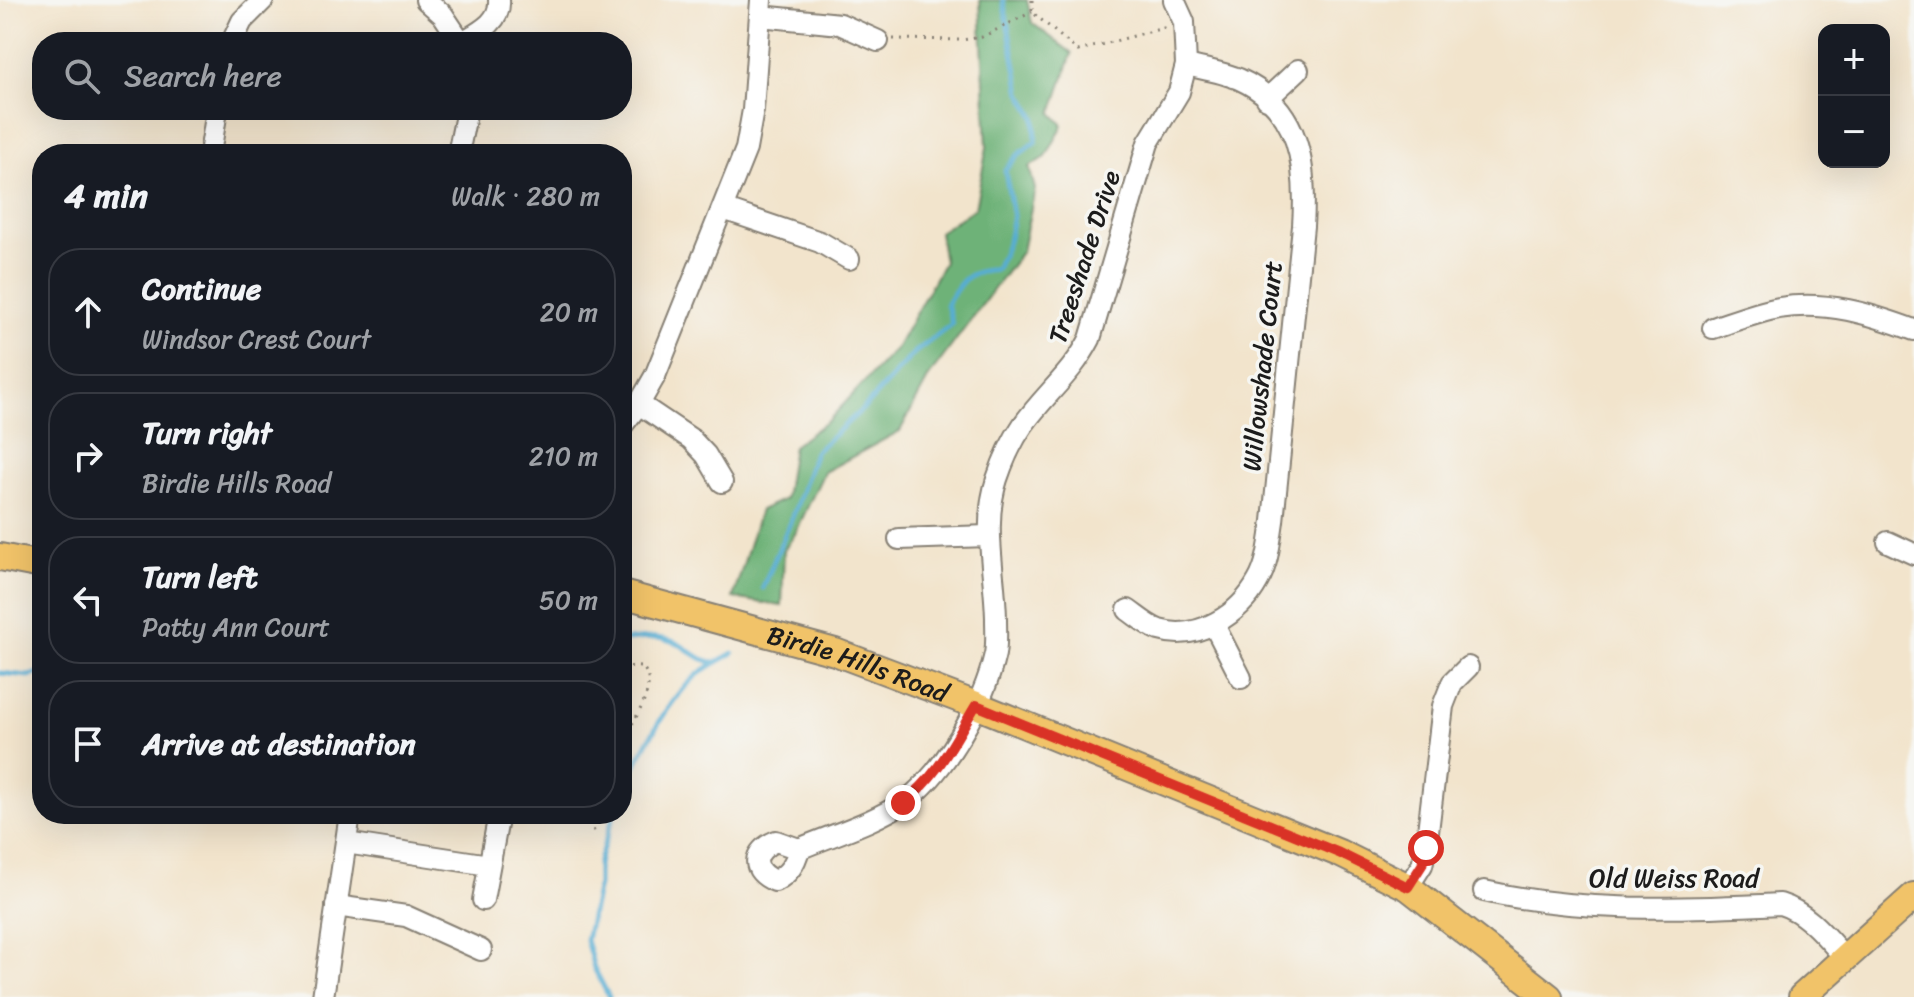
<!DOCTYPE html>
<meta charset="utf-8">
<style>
body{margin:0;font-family:Sriracha,sans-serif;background:#242831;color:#f1f3f6}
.controls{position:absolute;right:24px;top:24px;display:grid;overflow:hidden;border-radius:16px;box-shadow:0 8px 32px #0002}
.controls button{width:72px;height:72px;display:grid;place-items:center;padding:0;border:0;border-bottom:2px solid #363941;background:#171b24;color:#f1f3f6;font:40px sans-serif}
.stop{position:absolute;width:24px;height:24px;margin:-18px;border:6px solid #d93025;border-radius:50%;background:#fff}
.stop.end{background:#d93025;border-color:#fff;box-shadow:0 2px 8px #0008}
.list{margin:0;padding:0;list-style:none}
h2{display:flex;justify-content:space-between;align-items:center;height:104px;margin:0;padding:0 32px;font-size:34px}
h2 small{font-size:26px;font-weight:400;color:#9ea1a6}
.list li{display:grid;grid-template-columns:52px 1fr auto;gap:24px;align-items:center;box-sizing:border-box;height:128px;margin:0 16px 16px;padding:0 16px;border:2px solid #363941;border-radius:32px}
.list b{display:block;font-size:30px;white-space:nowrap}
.list p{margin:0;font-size:26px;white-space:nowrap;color:#9ea1a6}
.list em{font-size:26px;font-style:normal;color:#9ea1a6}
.icon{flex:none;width:44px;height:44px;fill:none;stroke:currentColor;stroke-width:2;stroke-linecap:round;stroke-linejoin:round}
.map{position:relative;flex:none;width:1914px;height:997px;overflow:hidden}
.search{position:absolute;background:#171b24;box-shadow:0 8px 32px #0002;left:32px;top:32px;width:600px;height:88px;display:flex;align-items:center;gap:20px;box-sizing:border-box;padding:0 28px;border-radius:32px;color:#9ea1a6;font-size:30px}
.panel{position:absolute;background:#171b24;box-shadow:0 8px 32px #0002;left:32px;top:144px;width:600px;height:680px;border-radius:32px}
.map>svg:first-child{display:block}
.forest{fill:#6eb278;stroke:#45674a;stroke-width:2}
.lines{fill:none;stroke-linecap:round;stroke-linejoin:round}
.stream{stroke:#56add3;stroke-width:5}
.minor-casing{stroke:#878074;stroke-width:24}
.major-casing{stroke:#878074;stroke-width:30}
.path{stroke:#878074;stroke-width:3;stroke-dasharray:2 6;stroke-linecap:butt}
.minor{stroke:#fff;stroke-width:20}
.major{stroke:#f1c369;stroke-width:26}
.route{stroke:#d93025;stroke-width:10}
.labels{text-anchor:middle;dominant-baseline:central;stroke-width:7;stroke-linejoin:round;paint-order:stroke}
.street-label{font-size:26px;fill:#1c1c1c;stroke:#f6f6f2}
</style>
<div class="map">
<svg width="1914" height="997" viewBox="0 0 1914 997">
<rect width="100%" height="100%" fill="#f6f6f2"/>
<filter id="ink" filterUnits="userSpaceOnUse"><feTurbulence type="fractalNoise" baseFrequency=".0125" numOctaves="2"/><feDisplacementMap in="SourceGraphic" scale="16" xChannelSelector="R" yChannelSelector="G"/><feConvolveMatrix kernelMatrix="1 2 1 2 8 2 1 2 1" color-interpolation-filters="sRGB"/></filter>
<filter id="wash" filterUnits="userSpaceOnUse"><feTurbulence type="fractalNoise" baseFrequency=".006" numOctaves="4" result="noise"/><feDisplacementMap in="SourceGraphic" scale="32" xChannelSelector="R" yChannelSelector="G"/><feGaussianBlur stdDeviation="1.8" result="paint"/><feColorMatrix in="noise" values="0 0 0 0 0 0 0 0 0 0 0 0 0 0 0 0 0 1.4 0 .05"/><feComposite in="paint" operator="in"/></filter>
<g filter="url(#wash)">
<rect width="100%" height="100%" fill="#f2e4cc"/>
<polygon class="forest" points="980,0 1027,0 1032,23 1072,53 1052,113 1063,125 1046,157 1029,167 1035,189 1022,251 930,375 900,431 824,472 795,534 784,550 782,606 733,598 760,510 785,499 793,446 829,420 897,347 944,262 939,232 975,208 987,147"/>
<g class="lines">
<g class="stream">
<path d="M763 588 795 510 815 452 866 406 914 353 952 324 947 304C961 280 967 271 996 269L1008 242 1013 216 1005 170 1017 156 1036 141 1035 117 1021 93 1003 0"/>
<path d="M622 640C641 640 654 635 672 641 689 647 699 663 717 662"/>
<polyline points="0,673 29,676 42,672"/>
<path d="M622 793C641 754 663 706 696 676 706 667 721 660 733 653"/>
<polyline points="609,997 594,968 586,940 598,885 598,864 614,814"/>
</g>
</g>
</g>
<g filter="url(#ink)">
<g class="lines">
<g class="minor-casing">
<g id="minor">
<polyline points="426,0 443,15 461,42"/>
<polyline points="760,16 840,24 878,41"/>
<polyline points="232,42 242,21 263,0"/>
<path d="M462 42C479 32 501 22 499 0"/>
<polyline points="1267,99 1298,70"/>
<polyline points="210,154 217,110"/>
<polyline points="458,154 467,110"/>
<polyline points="723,209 820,242 849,259"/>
<path d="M1713 328C1734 321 1757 312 1779 308 1826 300 1871 314 1914 330"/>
<polyline points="639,404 691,439 706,455 722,482"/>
<polyline points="622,426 639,404 655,376 746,149 753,110 761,0"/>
<polyline points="899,539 988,536"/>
<polyline points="1888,542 1914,554"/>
<path d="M1128 610C1138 617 1148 626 1159 630 1198 642 1240 614 1258 581 1268 564 1270 541 1273 521L1303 226C1307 167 1301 107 1239 79 1223 72 1203 69 1186 65"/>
<polyline points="1214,625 1241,678"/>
<polyline points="346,843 489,865"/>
<path d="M799 849 776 841C752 851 750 871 775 881 789 874 795 864 799 849 834 834 873 823 904 802 945 773 984 703 995 654 997 643 996 629 996 618 995 571 982 525 997 479 1003 461 1012 441 1023 425 1045 394 1072 374 1090 339L1148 143 1179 92 1186 65 1184 22 1174 0"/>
<polyline points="1408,887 1422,865 1426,848 1443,706 1452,683 1468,667"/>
<path d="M1484 891C1580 913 1683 909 1780 904 1807 912 1827 938 1845 958"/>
<polyline points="483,900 499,814"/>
<polyline points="336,906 406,916 481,950"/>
<polyline points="323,997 350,814"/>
</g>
</g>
<g class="major-casing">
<g id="major">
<polyline points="0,557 42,565"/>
<path id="s1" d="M622 594 835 652 976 705 1339 853 1408 887 1549 997"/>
<polyline points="1802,997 1914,896"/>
</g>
</g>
<g class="path">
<polyline points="1032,0 1032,12 1078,51 1167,27"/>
<polyline points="893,39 962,40 982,37 1032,12"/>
<path d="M622 666 642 667C661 684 632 723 622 741"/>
<polyline points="589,814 595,835"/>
</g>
<use href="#minor" class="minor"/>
<use href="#major" class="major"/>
</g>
</g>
<g class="lines" filter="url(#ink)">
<path class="route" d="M903 803C939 775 953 743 976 705L1339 853 1408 887 1422 865 1426 848"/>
</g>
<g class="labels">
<g class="street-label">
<text transform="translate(1084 257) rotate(-72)">Treeshade Drive</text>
<text transform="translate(1262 366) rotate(-84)">Willowshade Court</text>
<text stroke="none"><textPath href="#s1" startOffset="246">Birdie Hills Road</textPath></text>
<text x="1674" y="878">Old Weiss Road</text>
</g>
</g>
</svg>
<div class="controls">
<button>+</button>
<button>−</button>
</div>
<div class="stop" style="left:1426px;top:848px"></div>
<div class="stop end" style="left:903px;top:803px"></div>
<div class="search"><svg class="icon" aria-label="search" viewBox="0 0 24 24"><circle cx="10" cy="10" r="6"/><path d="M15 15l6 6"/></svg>Search here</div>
<section class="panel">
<h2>4 min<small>Walk · 280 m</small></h2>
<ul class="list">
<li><svg class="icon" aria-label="ahead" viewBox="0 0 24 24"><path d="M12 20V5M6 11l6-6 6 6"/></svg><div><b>Continue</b><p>Windsor Crest Court</p></div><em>20 m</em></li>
<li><svg class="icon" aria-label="right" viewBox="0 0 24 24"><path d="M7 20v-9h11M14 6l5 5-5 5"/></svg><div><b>Turn right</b><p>Birdie Hills Road</p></div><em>210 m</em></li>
<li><svg class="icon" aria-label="left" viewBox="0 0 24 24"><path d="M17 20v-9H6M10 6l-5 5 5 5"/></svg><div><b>Turn left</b><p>Patty Ann Court</p></div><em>50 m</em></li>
<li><svg class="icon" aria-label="arrive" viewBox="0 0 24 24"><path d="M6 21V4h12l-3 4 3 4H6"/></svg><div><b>Arrive at destination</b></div></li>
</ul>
</section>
</div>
